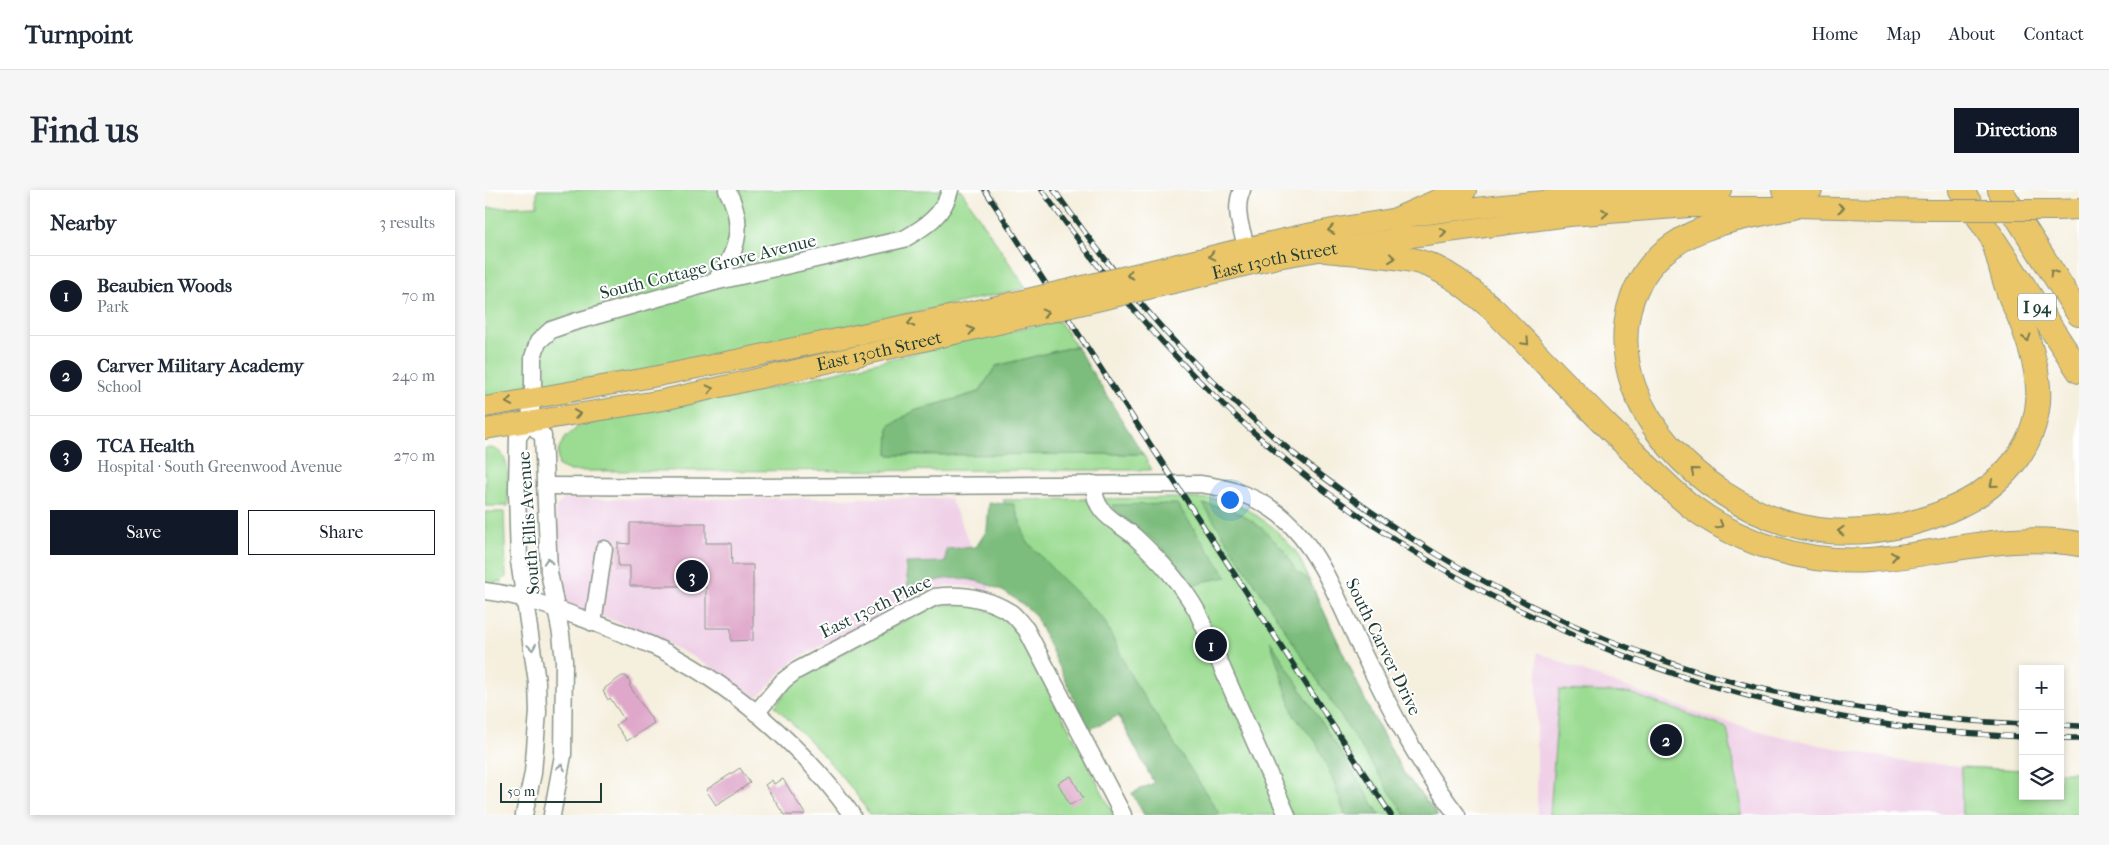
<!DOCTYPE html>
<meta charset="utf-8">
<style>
body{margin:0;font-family:"IM FELL French Canon",serif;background:#f6f6f7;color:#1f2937}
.controls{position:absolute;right:15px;bottom:15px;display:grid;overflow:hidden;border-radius:0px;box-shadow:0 2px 8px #0003}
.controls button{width:45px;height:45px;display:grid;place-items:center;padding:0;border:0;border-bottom:1px solid #e0e1e3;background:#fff;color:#1f2937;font:25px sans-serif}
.scale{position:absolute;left:15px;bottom:12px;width:102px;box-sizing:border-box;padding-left:5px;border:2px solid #1f3d34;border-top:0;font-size:14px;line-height:18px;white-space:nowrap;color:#1f3d34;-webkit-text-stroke:4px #fff;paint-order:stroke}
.you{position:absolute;left:744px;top:309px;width:18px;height:18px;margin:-12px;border:4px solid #fff;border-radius:50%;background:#1a73e8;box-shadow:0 0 0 8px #1a73e833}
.badge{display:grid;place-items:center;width:32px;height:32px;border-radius:50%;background:#111827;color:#fff;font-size:16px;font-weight:700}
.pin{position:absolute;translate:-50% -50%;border:2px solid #fff;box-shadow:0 1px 5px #0006}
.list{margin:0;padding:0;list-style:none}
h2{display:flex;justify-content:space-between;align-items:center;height:65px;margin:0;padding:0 20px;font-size:21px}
h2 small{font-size:16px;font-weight:400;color:#747a83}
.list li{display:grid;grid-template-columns:32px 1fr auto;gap:15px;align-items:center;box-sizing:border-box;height:80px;padding:0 20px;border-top:1px solid #e0e1e3}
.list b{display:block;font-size:19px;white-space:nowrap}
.list p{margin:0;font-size:16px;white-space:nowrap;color:#747a83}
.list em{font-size:16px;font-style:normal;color:#747a83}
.actions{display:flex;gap:10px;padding:15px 20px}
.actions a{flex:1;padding:11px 0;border:1px solid #111827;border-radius:0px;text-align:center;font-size:18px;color:#111827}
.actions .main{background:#111827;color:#fff}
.icon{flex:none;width:28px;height:28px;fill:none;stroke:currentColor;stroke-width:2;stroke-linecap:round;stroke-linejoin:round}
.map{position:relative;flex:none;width:1594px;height:625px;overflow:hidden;border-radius:0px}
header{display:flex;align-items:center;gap:30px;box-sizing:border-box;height:70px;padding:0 25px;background:#fff;border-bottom:1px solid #e0e1e3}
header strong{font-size:24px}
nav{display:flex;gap:28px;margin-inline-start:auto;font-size:18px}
.intro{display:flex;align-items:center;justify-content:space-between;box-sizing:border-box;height:120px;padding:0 30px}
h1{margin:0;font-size:35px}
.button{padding:12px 22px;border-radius:0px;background:#111827;color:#fff;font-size:18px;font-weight:700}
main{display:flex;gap:30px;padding:0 30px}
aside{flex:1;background:#fff;border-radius:0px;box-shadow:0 2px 8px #0003}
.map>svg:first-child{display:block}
.built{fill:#efd0e7}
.green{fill:#9bdc92;stroke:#5d8c63}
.forest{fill:#7cbc7c;stroke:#4e7c58}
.building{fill:#dfa8cb}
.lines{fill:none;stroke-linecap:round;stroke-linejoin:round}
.minor-casing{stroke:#8a9689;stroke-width:19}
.major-casing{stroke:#8a9689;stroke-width:22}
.highway-casing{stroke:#8a9689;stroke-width:26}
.minor{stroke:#fff;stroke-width:16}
.major{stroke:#eac669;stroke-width:20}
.highway{stroke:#eac669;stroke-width:24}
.rail-casing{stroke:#1f3d34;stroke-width:5.5}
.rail{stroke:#fff;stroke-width:4;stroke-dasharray:11;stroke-linecap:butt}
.major-bridge-casing{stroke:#8a9689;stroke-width:22;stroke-linecap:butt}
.major-bridge{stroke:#eac669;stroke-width:20}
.oneway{stroke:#7a7b4c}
.oneway2{stroke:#8f9e9a}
.labels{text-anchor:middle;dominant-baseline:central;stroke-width:4;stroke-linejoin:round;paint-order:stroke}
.shield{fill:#fff;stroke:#627771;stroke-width:1}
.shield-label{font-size:16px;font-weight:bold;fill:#1f3d34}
.street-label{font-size:18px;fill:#1f3d34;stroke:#fff}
</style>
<header>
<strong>Turnpoint</strong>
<nav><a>Home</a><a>Map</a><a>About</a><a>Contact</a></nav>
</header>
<div class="intro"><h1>Find us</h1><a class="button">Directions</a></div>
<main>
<aside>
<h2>Nearby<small>3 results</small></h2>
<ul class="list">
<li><span class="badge">1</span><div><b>Beaubien Woods</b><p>Park</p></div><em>70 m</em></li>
<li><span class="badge">2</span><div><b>Carver Military Academy</b><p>School</p></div><em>240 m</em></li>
<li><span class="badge">3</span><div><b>TCA Health</b><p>Hospital · South Greenwood Avenue</p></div><em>270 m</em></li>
</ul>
<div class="actions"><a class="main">Save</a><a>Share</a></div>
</aside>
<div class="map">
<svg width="1594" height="625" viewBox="0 0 1594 625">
<rect width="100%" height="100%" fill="#fff"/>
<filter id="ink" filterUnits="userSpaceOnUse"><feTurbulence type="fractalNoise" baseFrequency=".02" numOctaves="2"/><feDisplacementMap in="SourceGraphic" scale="10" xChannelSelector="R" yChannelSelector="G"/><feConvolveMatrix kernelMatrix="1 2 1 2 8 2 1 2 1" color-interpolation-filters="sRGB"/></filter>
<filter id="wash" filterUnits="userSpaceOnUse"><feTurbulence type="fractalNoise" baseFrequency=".0096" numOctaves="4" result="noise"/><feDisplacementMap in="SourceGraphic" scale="20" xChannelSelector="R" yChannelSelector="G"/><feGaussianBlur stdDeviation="1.12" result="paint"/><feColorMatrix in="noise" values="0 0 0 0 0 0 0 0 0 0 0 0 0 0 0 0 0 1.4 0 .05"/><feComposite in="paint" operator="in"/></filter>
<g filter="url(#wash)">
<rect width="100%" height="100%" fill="#f5efde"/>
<g class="built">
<polygon points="465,308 506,401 481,396 461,396 436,404 313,468 299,479 273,507 269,508 220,473 183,454 142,435 81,414 77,408 71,363 71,317 79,309"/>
<polygon points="1052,462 1110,486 1225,527 1282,543 1340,556 1431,573 1538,580 1538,606 1575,606 1575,582 1594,582 1594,625 1052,625"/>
</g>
<g class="green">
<polygon points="52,0 476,0 541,98 113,192 0,209 0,18 52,16"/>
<path d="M574 131 591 156 511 176 494 202 429 221 404 236 403 265 658 264 667 280 85 281 74 276C69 254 82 245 99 233L285 198 488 149Z"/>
<path d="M0 258C29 255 23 297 23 316H0Z"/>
<polygon points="691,308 731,309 748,312 762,319 788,337 812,363 885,521 918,582 953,625 683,625 669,593 518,310"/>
<polygon points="0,322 19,322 21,387 16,392 10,392 8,396 0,395"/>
<path d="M478 413 511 423 537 447 629 625H385C360 584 323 550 290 516L308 493 324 482 447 416Z"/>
<polygon points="1074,500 1144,503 1242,538 1256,612 1256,625 1065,625"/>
<polygon points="1476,577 1538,580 1538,606 1575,606 1575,582 1594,582 1594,625 1477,625"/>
</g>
<g class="forest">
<polygon points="591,156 658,264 403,265 404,236 429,221 494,202 511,176"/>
<path d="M504 313 529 314 541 350 573 385 619 430 647 488 735 625H659L647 603 669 593 634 525 604 540 550 425C526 402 494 385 460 389 447 391 435 397 424 402L420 373 461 372V359L491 357 502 340Z"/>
<path d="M692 314 742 387 721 391 709 396C697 381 685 365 671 352 657 339 636 332 627 315Z"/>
<polygon points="718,314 740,317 758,325 778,339 799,360 811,381 824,390 885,521 918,582 953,625 920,625"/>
<polygon points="785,450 895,625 860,625 846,585 831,552 809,526"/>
</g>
<g id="blocks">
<g class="building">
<polygon points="145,333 221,333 221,353 246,353 247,375 268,375 268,450 246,451 246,438 221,438 221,396 145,396 145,376 133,376 133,353 145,354"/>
<polygon points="137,486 141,486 146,494 144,495 169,533 142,551 131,535 139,529 125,508 123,510 118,501 120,500 120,498"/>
<polygon points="255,578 265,593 231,615 221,600"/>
<polygon points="586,586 598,608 585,615 573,593"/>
<polygon points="298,589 320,624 318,625 299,625 280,595 287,590 289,594"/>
</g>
</g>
</g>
<g filter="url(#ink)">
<use href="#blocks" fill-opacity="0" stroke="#8a9689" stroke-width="1"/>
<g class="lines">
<g class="minor-casing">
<g id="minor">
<path d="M757 0C747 22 759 46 765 68"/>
<path d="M229 92C253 64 261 34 242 0"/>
<polyline points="44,232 58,246 64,382 76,444 79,471 78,565 67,625"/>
<path d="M609 294C610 305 610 311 617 320 625 331 640 337 650 347 674 369 696 393 712 421L802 625"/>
<path d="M60 296 260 297 715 294C745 298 771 306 795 325 835 358 855 415 877 461 905 518 933 574 972 625"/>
<path d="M0 401C35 405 69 418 102 430 123 438 145 446 166 455 242 490 318 556 367 625"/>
<polyline points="108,433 119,359"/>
<path d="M271 523 298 491 311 481 450 407C477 403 502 408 525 422 531 426 536 434 541 439L638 625"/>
<path d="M39 625 48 583 53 522 52 492 34 371 32 300 33 247 44 232 48 208V167L53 152 66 140 89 132 229 92 419 49C440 37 459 25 465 0"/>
</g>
</g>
<g class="major-casing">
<g id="major">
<polyline points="1297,0 1327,0"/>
<polyline points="1572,20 1594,19"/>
<path d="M693 74C736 64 779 53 822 44 958 17 1097 5 1236 0"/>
<path id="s1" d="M697 91 792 68 888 52 1084 26 1204 17H1308L1445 20"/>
<polyline points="0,217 173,186 508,117"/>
<path id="s2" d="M0 239 178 210 513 134"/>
</g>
</g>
<g class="highway-casing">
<g id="highway">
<polyline points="1476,0 1594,181"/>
<polyline points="1515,0 1594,124"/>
<path d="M1308 17C1268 26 1221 31 1187 56 1163 72 1146 101 1142 129 1127 223 1218 308 1301 333 1358 350 1420 341 1473 316 1515 296 1549 260 1553 212 1555 185 1546 156 1536 131 1532 120 1526 110 1523 100 1517 84 1514 68 1509 52"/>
<polyline points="911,30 979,0"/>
<path d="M841 60C869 63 899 64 927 70 958 76 986 100 1009 120 1048 160 1086 200 1125 239 1152 265 1178 294 1207 317 1257 355 1322 374 1384 370 1454 365 1524 341 1594 354"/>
</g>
</g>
<use href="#minor" class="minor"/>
<use href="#major" class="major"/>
<use href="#highway" class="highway"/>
<g class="rail-casing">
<g id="rail">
<polyline points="500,0 906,625"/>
<path d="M557 0C595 54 636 107 681 156 866 359 1122 491 1392 533 1440 541 1489 544 1538 547"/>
<path d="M569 0C606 52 644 102 687 149 840 315 1050 443 1269 497 1358 518 1447 530 1538 534"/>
<polyline points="1575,535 1594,536"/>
<polyline points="1575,548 1594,548"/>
</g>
</g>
<use href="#rail" class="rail"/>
<g class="major-bridge-casing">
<g id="major-bridge">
<polyline points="1445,20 1572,20"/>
<polyline points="508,117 693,74"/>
<polyline points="513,134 697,91"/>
</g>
</g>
<use href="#major-bridge" class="major-bridge"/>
</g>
<defs><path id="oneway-chevron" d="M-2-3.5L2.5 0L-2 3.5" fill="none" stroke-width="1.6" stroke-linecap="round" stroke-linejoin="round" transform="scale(1.25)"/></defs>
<g class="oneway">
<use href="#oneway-chevron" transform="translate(1356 18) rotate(1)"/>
<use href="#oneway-chevron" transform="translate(1120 23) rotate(-5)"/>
<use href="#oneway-chevron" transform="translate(846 40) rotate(171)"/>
<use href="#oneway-chevron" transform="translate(958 42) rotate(-8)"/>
<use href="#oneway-chevron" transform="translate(727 66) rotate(167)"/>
<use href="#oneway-chevron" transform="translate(907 68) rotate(6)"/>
<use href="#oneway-chevron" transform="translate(1568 83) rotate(-123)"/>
<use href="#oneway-chevron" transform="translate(645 85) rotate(167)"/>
<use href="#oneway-chevron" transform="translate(560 123) rotate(-13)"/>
<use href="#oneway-chevron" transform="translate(426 133) rotate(168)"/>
<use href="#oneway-chevron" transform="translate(486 140) rotate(-13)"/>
<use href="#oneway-chevron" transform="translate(1542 148) rotate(73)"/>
<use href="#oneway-chevron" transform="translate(1041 152) rotate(46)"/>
<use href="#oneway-chevron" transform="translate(225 199) rotate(-13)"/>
<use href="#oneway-chevron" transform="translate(24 212) rotate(170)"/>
<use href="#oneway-chevron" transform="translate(92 224) rotate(-9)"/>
<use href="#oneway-chevron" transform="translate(1209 281) rotate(-139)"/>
<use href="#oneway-chevron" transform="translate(1508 294) rotate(141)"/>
<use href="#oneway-chevron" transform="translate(1235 335) rotate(30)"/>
<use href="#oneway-chevron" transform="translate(1356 341) rotate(-178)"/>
<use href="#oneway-chevron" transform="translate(1409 366) rotate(-8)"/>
</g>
<g class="oneway2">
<use href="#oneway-chevron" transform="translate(63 371) rotate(-93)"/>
<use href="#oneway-chevron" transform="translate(47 457) rotate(82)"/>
<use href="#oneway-chevron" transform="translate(76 577) rotate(-79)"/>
</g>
</g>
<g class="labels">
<rect class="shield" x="1533" y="103.5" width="38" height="27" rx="4"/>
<g class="shield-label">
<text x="1552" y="117">I 94</text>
</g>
<g class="street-label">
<text stroke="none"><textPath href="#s1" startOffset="95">East 130th Street</textPath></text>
<text transform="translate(223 77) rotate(-14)">South Cottage Grove Avenue</text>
<text stroke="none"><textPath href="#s2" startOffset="402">East 130th Street</textPath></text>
<text transform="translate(44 333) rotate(-94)">South Ellis Avenue</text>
<text transform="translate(391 417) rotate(-26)">East 130th Place</text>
<text transform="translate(898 457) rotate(64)">South Carver Drive</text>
</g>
</g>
</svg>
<div class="controls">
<button>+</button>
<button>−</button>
<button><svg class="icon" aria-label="layers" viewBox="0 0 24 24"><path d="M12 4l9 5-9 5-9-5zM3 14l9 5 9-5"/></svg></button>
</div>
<div class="scale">50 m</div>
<div class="you"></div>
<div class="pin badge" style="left:726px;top:455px">1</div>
<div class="pin badge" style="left:1181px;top:550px">2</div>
<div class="pin badge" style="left:207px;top:386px">3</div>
</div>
</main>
